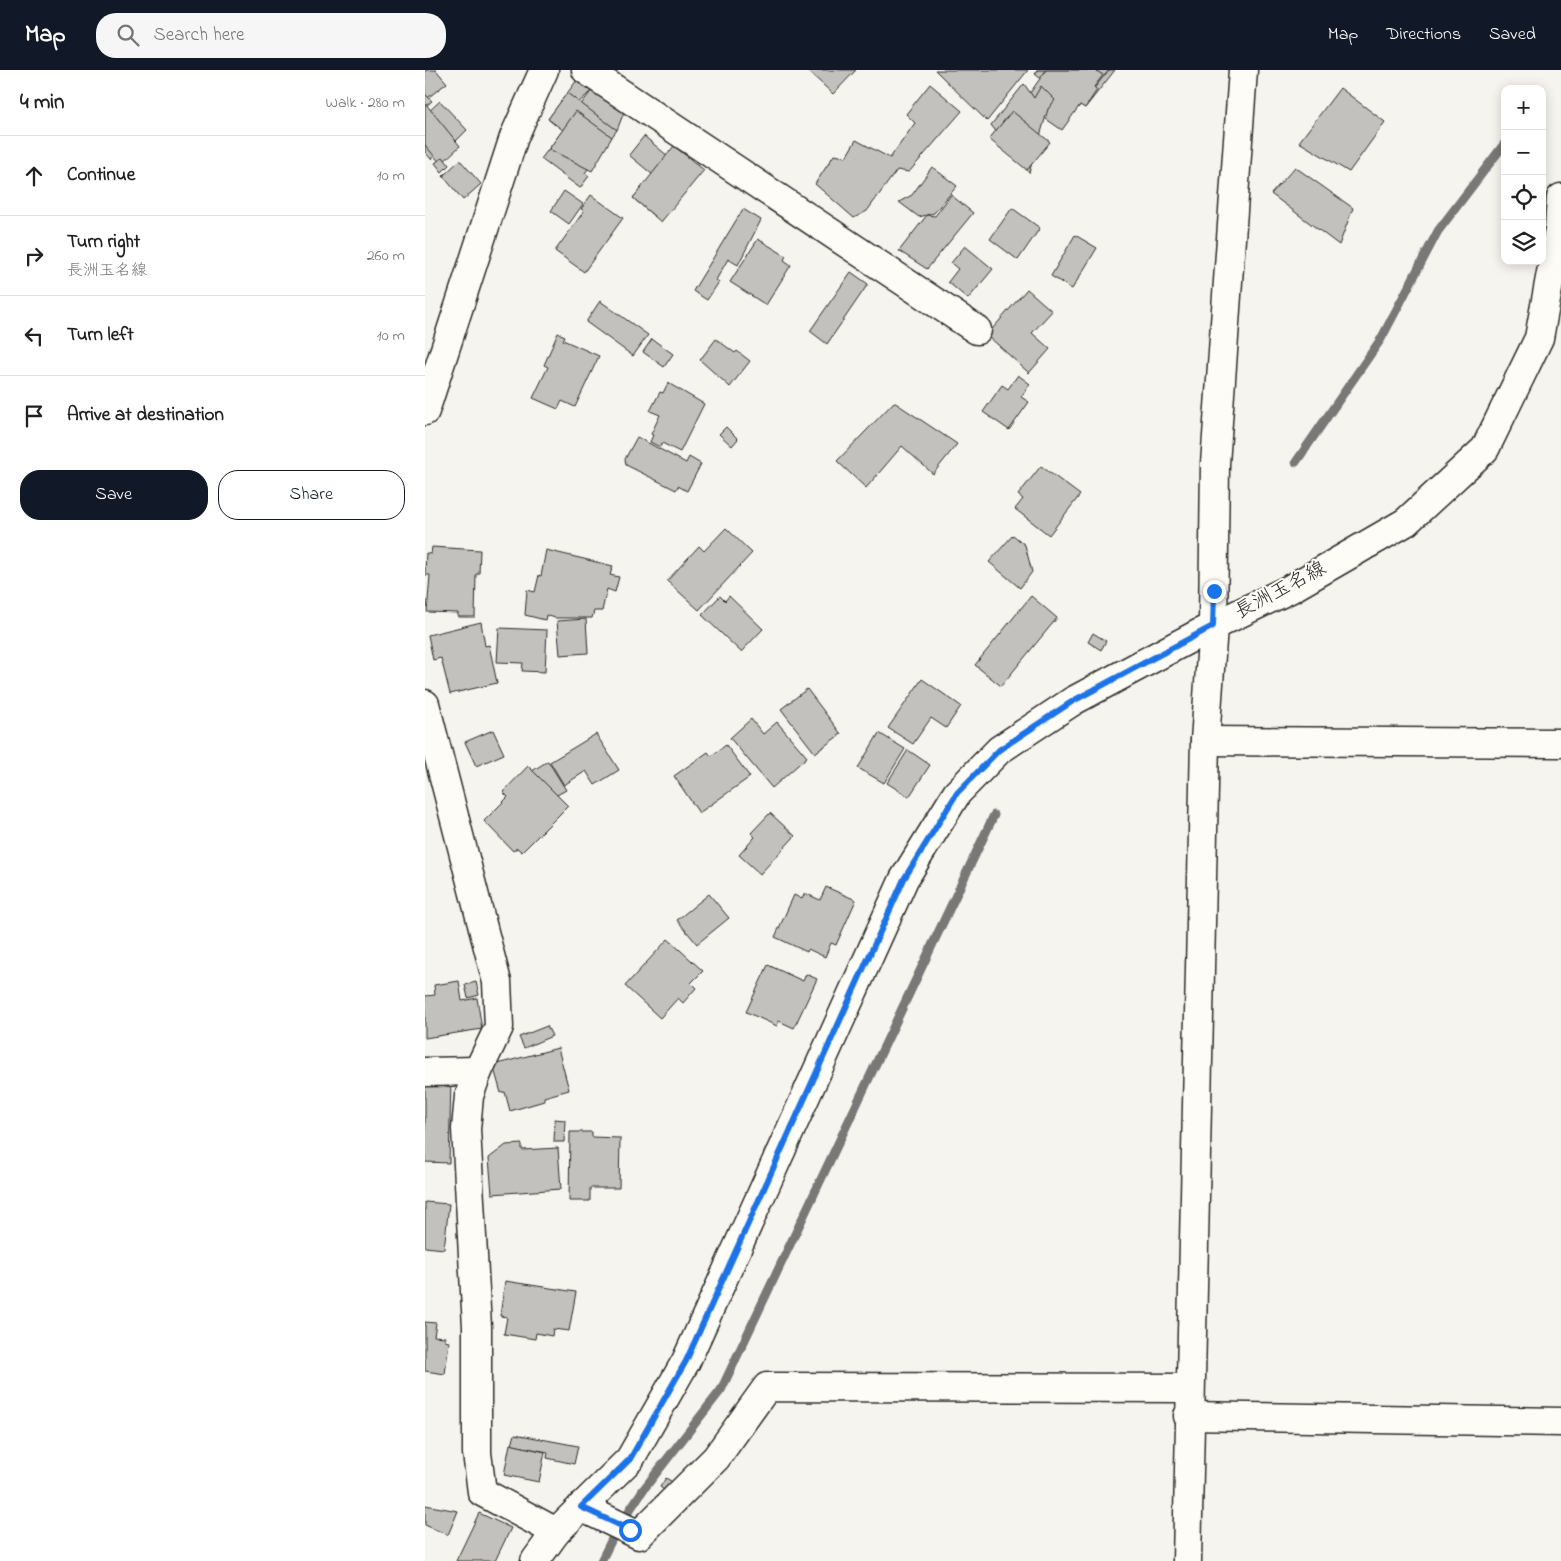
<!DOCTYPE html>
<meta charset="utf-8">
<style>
body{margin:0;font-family:"Indie Flower","Klee One",sans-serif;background:#f6f6f6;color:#202124}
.controls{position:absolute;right:15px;top:15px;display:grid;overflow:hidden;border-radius:10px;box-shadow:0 2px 12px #0003}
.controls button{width:45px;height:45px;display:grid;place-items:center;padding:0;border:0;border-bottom:1px solid #e0e0e0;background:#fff;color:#202124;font:25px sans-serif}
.stop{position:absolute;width:15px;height:15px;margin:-11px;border:4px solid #1a73e8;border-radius:50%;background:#fff}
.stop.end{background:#1a73e8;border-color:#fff;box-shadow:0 1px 5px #0008}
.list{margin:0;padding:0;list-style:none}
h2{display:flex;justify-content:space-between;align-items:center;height:65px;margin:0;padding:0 20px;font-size:21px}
h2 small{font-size:16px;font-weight:400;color:#757577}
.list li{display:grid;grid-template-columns:32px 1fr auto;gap:15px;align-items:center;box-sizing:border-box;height:80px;padding:0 20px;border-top:1px solid #e0e0e0}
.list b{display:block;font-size:19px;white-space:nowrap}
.list p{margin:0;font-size:16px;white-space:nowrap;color:#757577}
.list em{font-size:16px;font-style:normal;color:#757577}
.actions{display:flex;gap:10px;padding:15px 20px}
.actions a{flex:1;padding:11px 0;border:1px solid #111827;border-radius:20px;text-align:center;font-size:18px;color:#111827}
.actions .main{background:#111827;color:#fff}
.icon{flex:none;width:28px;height:28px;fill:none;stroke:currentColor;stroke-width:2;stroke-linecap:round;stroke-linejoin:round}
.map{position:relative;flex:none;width:1136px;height:1491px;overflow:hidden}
header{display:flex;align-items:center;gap:30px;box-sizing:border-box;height:70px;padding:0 25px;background:#111827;color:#fff}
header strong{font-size:24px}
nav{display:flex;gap:28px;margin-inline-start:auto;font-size:18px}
.search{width:350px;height:45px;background:#f6f6f6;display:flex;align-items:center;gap:12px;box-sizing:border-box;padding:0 18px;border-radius:20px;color:#757577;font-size:19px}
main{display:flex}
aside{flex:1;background:#fff}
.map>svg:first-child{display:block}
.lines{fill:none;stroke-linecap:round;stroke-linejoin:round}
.stream{stroke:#797877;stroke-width:9}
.building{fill:#c2c1be;stroke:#2b2b2b}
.street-casing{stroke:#2b2b2b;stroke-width:31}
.secondary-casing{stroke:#2b2b2b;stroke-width:31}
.street{stroke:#fdfcf7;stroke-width:28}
.secondary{stroke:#fdfcf7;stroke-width:28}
.route{stroke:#1a73e8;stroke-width:6}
.labels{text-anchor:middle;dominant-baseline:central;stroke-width:4;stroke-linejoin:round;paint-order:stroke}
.street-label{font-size:20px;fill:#2b2b2b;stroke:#fdfcf7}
</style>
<header>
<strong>Map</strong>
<div class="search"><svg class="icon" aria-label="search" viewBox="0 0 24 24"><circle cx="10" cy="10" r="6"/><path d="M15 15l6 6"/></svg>Search here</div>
<nav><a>Map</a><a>Directions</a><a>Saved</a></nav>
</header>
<main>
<aside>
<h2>4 min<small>Walk · 280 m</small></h2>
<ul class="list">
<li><svg class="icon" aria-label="ahead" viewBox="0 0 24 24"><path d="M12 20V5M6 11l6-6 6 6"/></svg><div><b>Continue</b></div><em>10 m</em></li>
<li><svg class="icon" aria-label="right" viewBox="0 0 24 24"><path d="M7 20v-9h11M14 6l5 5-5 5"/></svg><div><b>Turn right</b><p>長洲玉名線</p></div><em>260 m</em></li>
<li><svg class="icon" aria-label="left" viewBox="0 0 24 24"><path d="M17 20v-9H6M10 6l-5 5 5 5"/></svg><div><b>Turn left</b></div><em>10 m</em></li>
<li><svg class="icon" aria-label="arrive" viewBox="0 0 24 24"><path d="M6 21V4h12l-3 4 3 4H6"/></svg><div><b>Arrive at destination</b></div></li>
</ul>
<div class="actions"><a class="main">Save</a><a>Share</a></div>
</aside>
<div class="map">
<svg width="1136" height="1491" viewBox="0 0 1136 1491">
<rect width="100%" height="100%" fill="#f5f4ef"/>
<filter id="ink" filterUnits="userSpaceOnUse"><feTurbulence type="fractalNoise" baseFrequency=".02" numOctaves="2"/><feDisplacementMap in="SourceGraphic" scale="10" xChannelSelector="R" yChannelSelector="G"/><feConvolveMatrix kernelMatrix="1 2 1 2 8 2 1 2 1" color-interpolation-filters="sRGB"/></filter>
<g filter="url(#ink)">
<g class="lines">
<g class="stream">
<polyline points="871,392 956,269 1013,161 1080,73"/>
<polyline points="176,1491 192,1459 218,1420 296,1320 569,745"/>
</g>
</g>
<g class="building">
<polygon points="0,0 11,0 22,13 0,30"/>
<polygon points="382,0 431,0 408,24"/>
<polygon points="510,0 603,0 562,51"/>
<polygon points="611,0 690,0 660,38"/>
<polygon points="613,0 684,0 652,39 610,4"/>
<polygon points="621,0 670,0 678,5 669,17 672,20 660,38 655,35 637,60 598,33"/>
<polygon points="152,10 167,20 130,55 123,49"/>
<polygon points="505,14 537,41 484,102 472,100 442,141 429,148 390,114 409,85 421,87 431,70 465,88 490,53 481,44"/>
<polygon points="599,14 609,28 616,16 630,30 623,39 604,103 566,55"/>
<polygon points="915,18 960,52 924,102 874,72"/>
<polygon points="167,20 201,37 192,60 151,41"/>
<polygon points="142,23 192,60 160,103 164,106 155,118 116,89 138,60 123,49"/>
<polygon points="0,24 7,31 0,37"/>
<polygon points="15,31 42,60 26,76 23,73 6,89 0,82 0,45"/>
<polygon points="0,33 35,76 16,94 0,75"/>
<polygon points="151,41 187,67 167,101 124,79"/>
<polygon points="587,41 625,72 602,100 564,69"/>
<polygon points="219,66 263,103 230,147 208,128 228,105 204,85"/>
<polygon points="249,76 279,100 236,152 208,128"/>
<polygon points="18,87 24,95 17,102 10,93"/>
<polygon points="35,90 56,114 38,130 18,106"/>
<polygon points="507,97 532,116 509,143 494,147 474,132 487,125"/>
<polygon points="870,97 928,138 914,175 846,124"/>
<polygon points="139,121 158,134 144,154 126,141"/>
<polygon points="166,125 198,148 159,202 130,181 159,141 156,139"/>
<polygon points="526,125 548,143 502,199 474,181 502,145 510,146"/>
<polygon points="587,138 615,158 593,190 565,169"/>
<polygon points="318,139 336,150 313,195 303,189 291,210 294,212 282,230 268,221"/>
<polygon points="650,165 672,178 647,219 626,206"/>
<polygon points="333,169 361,186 359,190 366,195 341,235 305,212"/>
<polygon points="540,176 568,199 543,229 523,212 533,199 526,193"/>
<polygon points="426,202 443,214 402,274 385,261"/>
<polygon points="602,219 627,241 607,263 625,279 604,303 562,265"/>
<polygon points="175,231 223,265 208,286 161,252"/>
<polygon points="133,263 140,266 138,270 174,286 150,337 137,331 133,339 108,328 123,297 119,295"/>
<polygon points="227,269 248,284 239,297 218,282"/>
<polygon points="291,269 310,283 312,281 325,291 305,317 275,290"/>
<polygon points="593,305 605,314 596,327 604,332 584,360 558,342 577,315 583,319"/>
<polygon points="243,313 279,334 255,382 237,373 235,377 225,372 228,365 226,364 235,345 225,341 235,322 238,323"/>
<polygon points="469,332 532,374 508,404 477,376 441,418 412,391"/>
<polygon points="301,357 313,369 307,376 294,364"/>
<polygon points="212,367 261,393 264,387 276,394 262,421 253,416 251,420 201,395 200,389"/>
<polygon points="616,396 655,425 624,465 590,439 598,429 593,425"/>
<polygon points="301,458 327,483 274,540 242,511 274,476 279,481"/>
<polygon points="588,465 600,475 607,502 595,518 564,492"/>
<polygon points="7,477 55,480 54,504 51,504 50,547 33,547 33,543 2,542 5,505 0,505 0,501 1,483 6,484"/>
<polygon points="121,480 188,496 185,505 194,507 190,522 182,519 177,541 169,541 167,548 130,548 121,545 120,550 100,545 102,520 110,522 114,505 116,506"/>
<polygon points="295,526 300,531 304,526 338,559 316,582 277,545"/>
<polygon points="606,526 632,548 576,616 550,595"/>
<polygon points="161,549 163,583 135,585 132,551"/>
<polygon points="56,552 60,576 64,575 72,613 25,624 16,588 8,590 3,565"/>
<polygon points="74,558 122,560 120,602 97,601 98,593 72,592"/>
<polygon points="668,563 681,571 676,580 663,572"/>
<polygon points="497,609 536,636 521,658 506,648 488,674 463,658"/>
<polygon points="382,619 416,664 390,683 356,639"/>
<polygon points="326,649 338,664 352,652 382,687 347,718 305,668"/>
<polygon points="68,660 79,684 51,696 40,672"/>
<polygon points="454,663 480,679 459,713 433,698"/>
<polygon points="171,664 194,700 170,715 161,701 139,715 125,692"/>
<polygon points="301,675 325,707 274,743 249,706 283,682 286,686"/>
<polygon points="483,680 505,695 484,727 462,713"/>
<polygon points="123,691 141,720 132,725 107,701"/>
<polygon points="103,696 143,736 97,782 92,778 88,781 59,751 83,727 78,722"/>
<polygon points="345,743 370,766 335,804 314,785 330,767 326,763"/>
<polygon points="401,817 431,830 411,875 406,873 400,887 383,879 382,882 350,867 369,825 377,829 380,823 395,830"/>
<polygon points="284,824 304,848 272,874 252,850"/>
<polygon points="243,869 278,901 266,913 271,918 258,933 253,928 235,948 200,916"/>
<polygon points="343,895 378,911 381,904 392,909 369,958 354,951 352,956 321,942"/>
<polygon points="34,911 37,931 52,928 57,959 0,968 0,926 10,925 9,915"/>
<polygon points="51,912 54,925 43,928 40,915"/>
<polygon points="122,956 127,966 99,978 94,967"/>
<polygon points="133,978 144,1020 119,1027 119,1031 85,1041 80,1022 76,1023 68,995"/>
<polygon points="26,1010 24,1093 0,1092 0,1016 9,1016 9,1012"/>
<polygon points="130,1049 140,1050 139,1072 129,1072"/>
<polygon points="145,1062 167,1062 167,1067 195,1068 194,1118 165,1118 165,1131 144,1131"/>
<polygon points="97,1074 97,1080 133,1078 136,1119 67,1124 64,1088 81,1075"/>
<polygon points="0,1132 24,1134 19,1179 0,1177"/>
<polygon points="80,1211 151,1222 144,1261 128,1259 127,1266 111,1263 110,1269 79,1264 82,1247 75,1246"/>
<polygon points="0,1252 11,1253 9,1266 20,1267 20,1271 24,1272 20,1304 0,1301"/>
<polygon points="90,1364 153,1376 149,1394 122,1388 123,1382 87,1375"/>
<polygon points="85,1374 120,1382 114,1412 79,1405"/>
<polygon points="241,1408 249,1413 242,1422 235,1417"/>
<polygon points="0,1435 33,1441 23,1465 0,1455"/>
<polygon points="54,1443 86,1458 70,1491 31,1491"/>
</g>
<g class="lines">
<g class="street-casing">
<g id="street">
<polyline points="161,0 552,260"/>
<polyline points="0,341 89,67 119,0"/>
<polyline points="0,634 72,912 74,957 53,1001 44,1026 41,1059 52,1257 52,1383 57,1422 131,1462"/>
<polyline points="780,671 1136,673"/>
<polyline points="0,1002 53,1001"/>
<polyline points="763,1346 1136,1352"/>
<polyline points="156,1437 214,1465 291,1388 342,1317 764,1318"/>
</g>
</g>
<g class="secondary-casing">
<g id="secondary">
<polyline points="110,1491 131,1462 205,1389 261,1291 479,809 532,723 574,680 648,631 788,556 865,519 981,452 1060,379 1114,268 1134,159 1136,128"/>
<polyline points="762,1491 780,671 788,556 790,394 818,0"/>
</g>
</g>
<use href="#street" class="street"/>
<use href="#secondary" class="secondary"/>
</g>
</g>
<g class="lines" filter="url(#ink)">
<polyline class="route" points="205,1460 156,1437 205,1389 261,1291 479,809 532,723 574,680 648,631 788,556 789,521"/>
</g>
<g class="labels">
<g class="street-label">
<text transform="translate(856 521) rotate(-28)">長洲玉名線</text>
</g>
</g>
</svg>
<div class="controls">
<button>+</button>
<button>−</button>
<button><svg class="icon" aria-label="locate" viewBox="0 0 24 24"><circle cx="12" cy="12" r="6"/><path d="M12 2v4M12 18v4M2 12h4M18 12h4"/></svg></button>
<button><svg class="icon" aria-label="layers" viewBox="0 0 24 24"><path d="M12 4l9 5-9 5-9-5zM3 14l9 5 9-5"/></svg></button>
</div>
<div class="stop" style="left:205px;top:1460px"></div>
<div class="stop end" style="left:789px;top:521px"></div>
</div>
</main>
